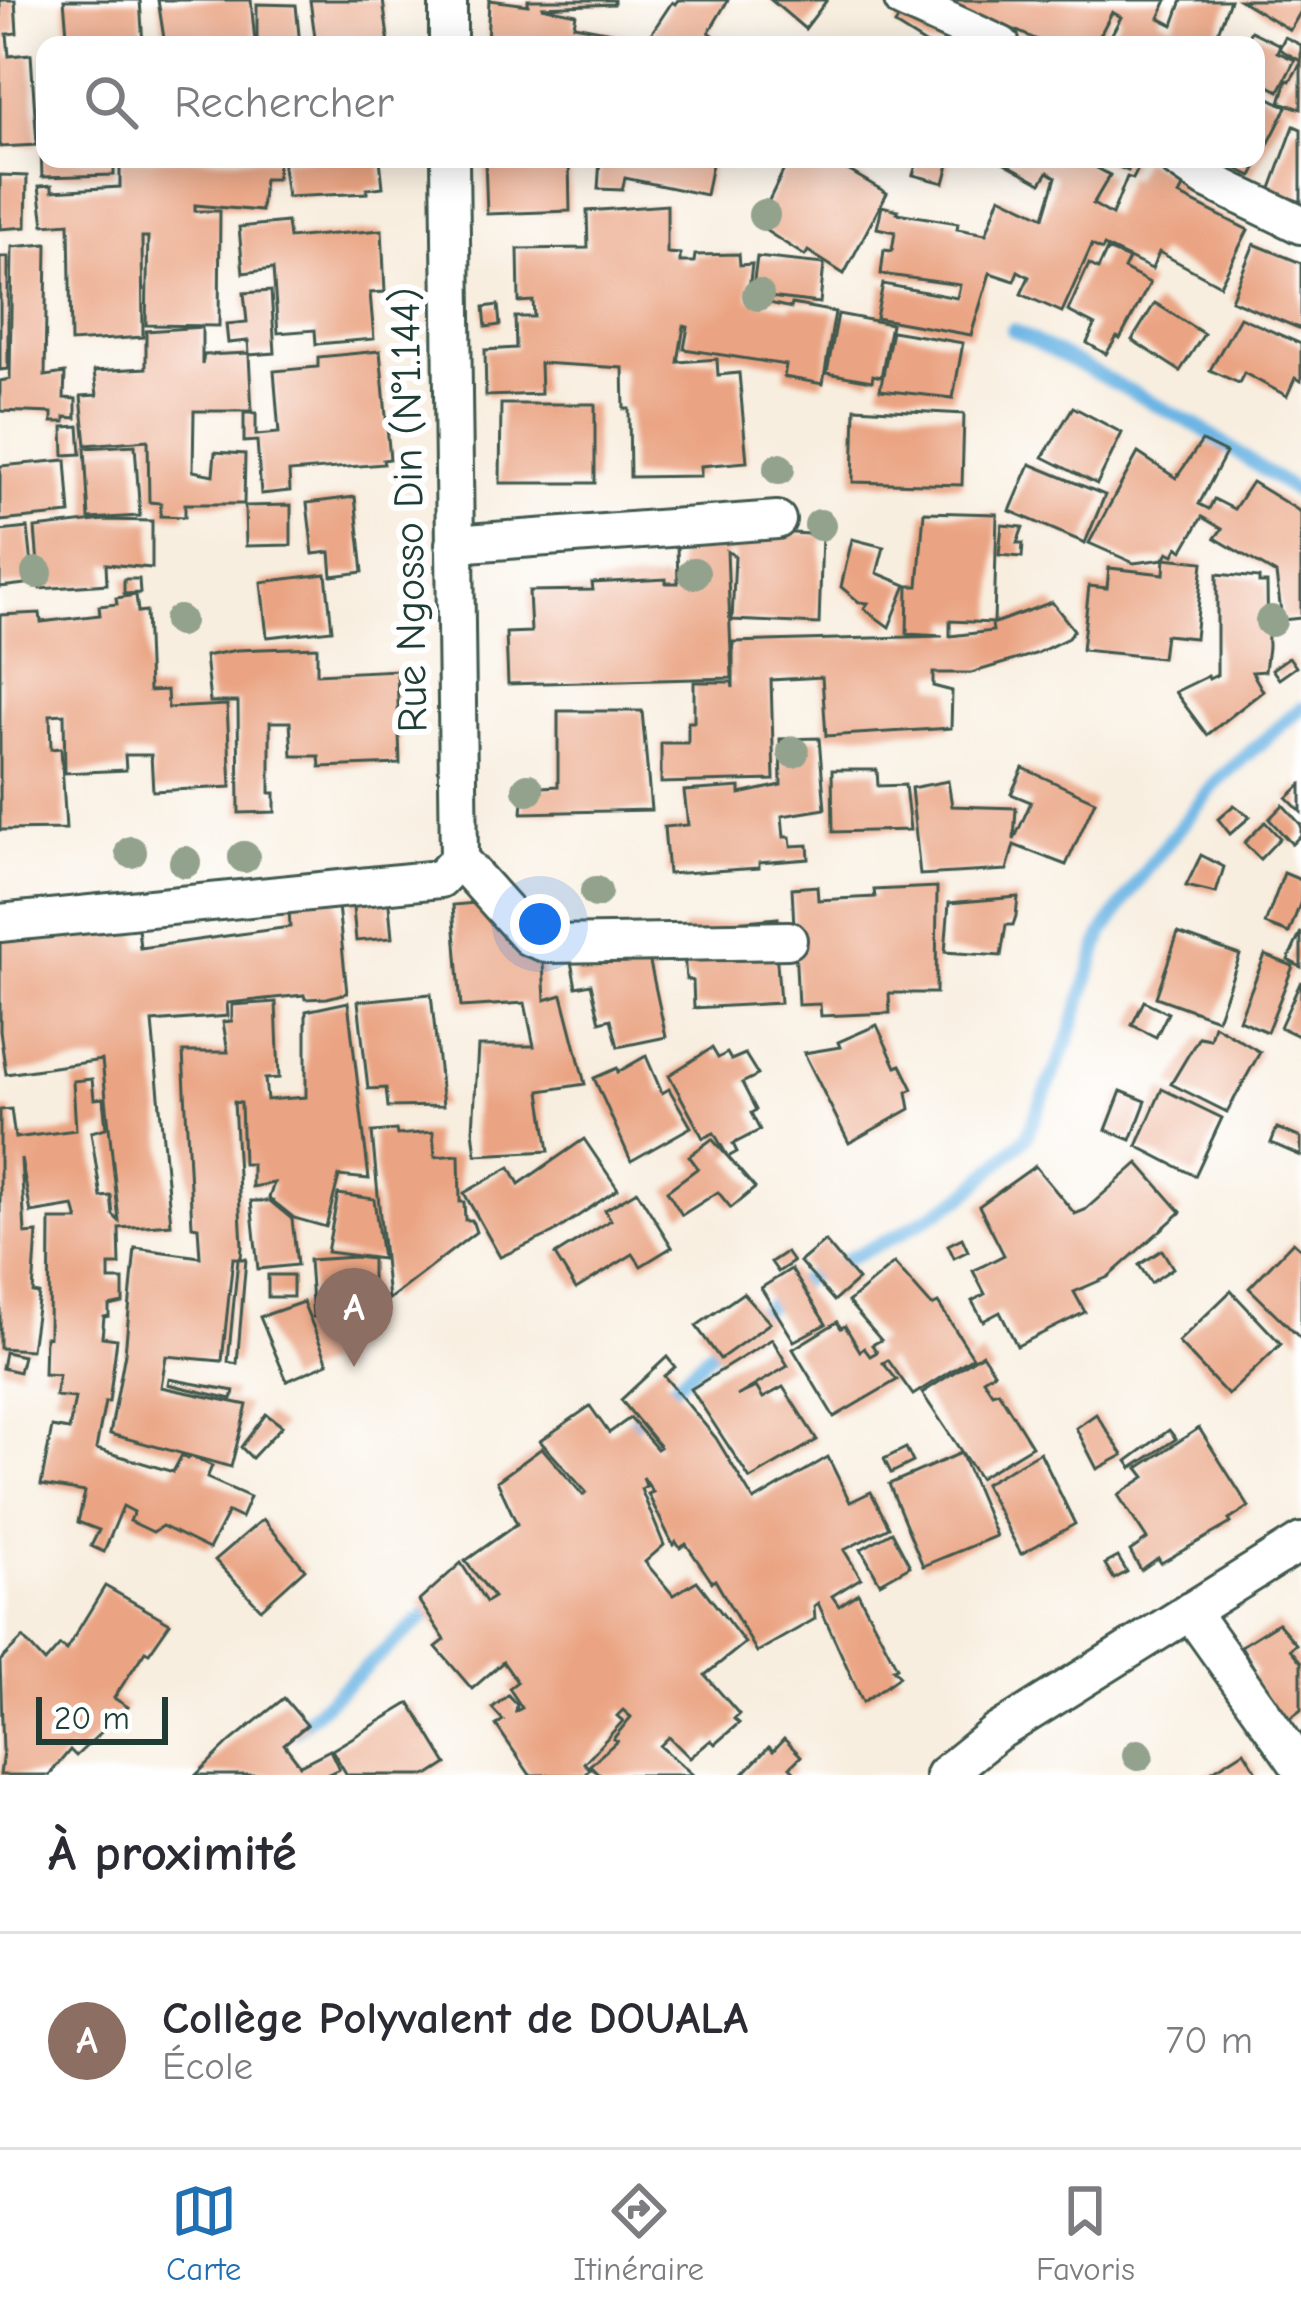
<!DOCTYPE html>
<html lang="fr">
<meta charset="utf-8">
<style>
body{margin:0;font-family:"Comic Neue",sans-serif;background:#f7f7f7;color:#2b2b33}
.scale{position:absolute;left:36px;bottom:30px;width:132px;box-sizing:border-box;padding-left:12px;border:6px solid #1f3d34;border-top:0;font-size:33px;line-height:42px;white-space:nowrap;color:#1f3d34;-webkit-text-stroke:9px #fff;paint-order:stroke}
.you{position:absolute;left:540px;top:924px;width:42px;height:42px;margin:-30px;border:9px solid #fff;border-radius:50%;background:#1a73e8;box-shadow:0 0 0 18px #1a73e833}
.badge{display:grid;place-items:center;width:78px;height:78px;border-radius:50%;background:#1f6fb2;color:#fff;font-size:39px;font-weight:700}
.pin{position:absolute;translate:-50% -99px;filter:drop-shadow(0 3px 6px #0008)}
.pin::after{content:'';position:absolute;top:63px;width:42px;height:36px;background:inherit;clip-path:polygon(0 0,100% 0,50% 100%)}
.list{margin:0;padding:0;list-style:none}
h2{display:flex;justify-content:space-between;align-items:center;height:156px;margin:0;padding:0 48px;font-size:51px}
h2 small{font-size:39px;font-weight:400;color:#7c7c81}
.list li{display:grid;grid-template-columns:78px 1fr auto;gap:36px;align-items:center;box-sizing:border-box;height:216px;padding:0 48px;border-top:3px solid #e1e1e2}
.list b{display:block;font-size:45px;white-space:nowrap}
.list p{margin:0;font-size:39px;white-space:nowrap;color:#7c7c81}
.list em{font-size:39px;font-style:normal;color:#7c7c81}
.icon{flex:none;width:66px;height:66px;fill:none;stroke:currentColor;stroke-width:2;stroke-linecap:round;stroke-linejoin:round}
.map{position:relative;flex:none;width:1301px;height:1775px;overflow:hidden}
.search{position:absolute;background:#fff;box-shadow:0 6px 30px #0003;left:36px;right:36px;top:36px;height:132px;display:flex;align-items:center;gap:30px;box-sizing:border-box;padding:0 42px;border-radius:24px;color:#7c7c81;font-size:45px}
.sheet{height:372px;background:#fff}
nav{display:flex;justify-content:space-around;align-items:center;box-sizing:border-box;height:168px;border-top:3px solid #e1e1e2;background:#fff;font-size:33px;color:#7c7c81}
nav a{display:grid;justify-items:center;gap:6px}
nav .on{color:#1f6fb2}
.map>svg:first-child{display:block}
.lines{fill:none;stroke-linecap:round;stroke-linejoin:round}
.stream{stroke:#6cb5e4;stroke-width:14}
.building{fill:#eaa483}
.minor-casing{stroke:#40584e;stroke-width:42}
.minor{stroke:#fff;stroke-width:36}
.tree{fill:#92a28c}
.labels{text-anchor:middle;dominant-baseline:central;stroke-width:12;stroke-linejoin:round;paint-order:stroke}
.street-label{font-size:42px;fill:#1f3d34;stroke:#fff}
</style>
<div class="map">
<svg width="1301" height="1775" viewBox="0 0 1301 1775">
<rect width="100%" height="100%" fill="#fff"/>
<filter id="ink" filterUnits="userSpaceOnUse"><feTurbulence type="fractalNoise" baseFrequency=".00833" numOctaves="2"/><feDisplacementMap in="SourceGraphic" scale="24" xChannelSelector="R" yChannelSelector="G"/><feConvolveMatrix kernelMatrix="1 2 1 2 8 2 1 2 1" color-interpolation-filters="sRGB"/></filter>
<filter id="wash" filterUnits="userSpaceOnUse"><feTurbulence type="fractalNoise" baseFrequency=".004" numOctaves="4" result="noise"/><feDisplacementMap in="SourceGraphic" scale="48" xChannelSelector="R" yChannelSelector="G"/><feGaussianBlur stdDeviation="2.7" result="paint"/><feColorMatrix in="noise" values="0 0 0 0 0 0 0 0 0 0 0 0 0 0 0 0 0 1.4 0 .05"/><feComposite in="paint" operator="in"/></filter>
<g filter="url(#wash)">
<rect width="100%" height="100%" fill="#f8eedf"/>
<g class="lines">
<g class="stream">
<polyline points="1013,330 1199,427 1301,495"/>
<polyline points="748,1321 803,1280 900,1234 964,1196 1026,1137 1068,1041 1102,934 1149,866 1219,779 1301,708"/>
<polyline points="623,1433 726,1338"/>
<polyline points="294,1731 439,1603"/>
</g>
</g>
<g id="blocks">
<g class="building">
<polygon points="0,0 15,0 17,33 7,34 9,56 31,54 37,145 0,147"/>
<polygon points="64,0 140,0 143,45 68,45"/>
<polygon points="158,0 251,0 255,42 165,45"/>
<polygon points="310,0 383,0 389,45 316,45"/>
<polygon points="489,0 528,5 528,0 614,0 614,4 541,7 576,14 574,25 643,38 641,45 487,45"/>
<polygon points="678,0 728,0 709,32 726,45 645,43 672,2 675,4"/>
<polygon points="771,0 827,0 805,29"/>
<polygon points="909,0 1167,0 1159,18 1173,25 1182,0 1230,0 1213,45 1106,45 1121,17 1112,12 1095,45 1049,45 1001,24 989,45 927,45 895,25"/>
<polygon points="1240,0 1301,0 1301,11 1290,30"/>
<polygon points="257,4 296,5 300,45 257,45"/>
<polygon points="1251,31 1280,45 1277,52 1295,60 1279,91 1256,79 1256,45 1243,45"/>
<polygon points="1285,37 1301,45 1301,61 1279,49"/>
<polygon points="1301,63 1301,109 1280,102 1287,80 1290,81"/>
<polygon points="1256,91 1287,107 1252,176 1217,159 1256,159"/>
<polygon points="1294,126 1301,129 1301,202 1270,191"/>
<polygon points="41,149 45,150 45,159 114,159 114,175 42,177"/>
<polygon points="120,159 278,159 277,179 264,179 261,211 195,205 195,211 220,211 219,326 146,325 148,237 142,237 143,337 71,342 69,223 44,225 39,186 52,185 52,191 120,187"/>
<polygon points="282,159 380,159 383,187 367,189 367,193 287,197"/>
<polygon points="485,159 569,159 570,211 487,214"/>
<polygon points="600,159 713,159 706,195 625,178 622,190 598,189"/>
<polygon points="789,159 829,159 887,193 844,274 808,251 805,256 757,225"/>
<polygon points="918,159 950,161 944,183 913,175"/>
<polygon points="1004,159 1080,159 1110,175 1093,204 1112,215 1127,177 1133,179 1143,159 1185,183 1179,195 1248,230 1220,285 1159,252 1152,269 1104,246 1102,250 1092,245 1062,312 1021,294 1029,277 1018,271 1014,281 990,273 971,335 876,318 883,284 957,298 960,285 881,274 884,250 892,251 895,232 877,228 882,206 898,210 897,213 958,223 957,229 986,234 1000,196 1044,217 1056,177 1048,172 1041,183 1003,162"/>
<polygon points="1100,159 1133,159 1128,171"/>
<polygon points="0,175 27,176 26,227 0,229"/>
<polygon points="667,205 667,253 680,254 680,262 694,262 695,255 739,254 740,265 752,264 748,298 791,308 792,304 835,312 823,384 784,377 786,365 684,349 688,327 684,326 678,362 717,359 718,375 739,373 747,462 701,466 701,476 630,477 629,409 624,409 623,368 540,363 541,394 486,396 485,350 516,348 515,317 534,317 533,301 519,302 518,249 588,248 587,211"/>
<polygon points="287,222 289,238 382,230 385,292 370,293 374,339 316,344 315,330 278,333 273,269 243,273 239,227"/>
<polygon points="47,244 45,376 65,373 64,398 76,399 76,418 65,417 65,422 52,422 52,413 0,411 0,381 10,379 12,247"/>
<polygon points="1254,244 1301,263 1301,329 1231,300"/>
<polygon points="1107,250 1129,259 1124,269 1150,283 1120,339 1117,337 1106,354 1087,343 1095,325 1068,311 1089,264 1098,269"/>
<polygon points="0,257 8,257 8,369 0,370"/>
<polygon points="757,257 824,264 820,303 752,295"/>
<polygon points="271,291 275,353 249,355 252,411 194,411 193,471 213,475 215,452 245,454 244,504 185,504 185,517 160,516 161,503 149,502 148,440 86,445 81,396 97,395 94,371 146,368 146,331 202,327 202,365 204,355 249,353 248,341 228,343 226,324 247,322 244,293"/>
<polygon points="1155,303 1204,334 1180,371 1132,340"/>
<polygon points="498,305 500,325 486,327 484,307"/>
<polygon points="838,314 891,324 881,377 873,375 872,381 827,373"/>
<polygon points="1240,317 1301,344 1301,381 1295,378 1287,396 1244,373 1239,383 1210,370"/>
<polygon points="892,331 963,343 953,398 880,390"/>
<polygon points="380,351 390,459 383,460 384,464 289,472 290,491 261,494 257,441 244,442 244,413 256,413 256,435 279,433 274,371 318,367 318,357"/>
<polygon points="501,404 595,404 595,483 500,483"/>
<polygon points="1073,407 1122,433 1097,484 1043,457"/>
<polygon points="855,408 964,414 962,485 853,482"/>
<polygon points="79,426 81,454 64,455 63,427"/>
<polygon points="1202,441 1226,453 1199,504 1209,509 1214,499 1234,509 1252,482 1301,512 1301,618 1282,620 1276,574 1215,538 1222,529 1202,517 1183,550 1178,547 1174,555 1168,552 1164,559 1134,563 1089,543 1138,453 1176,478"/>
<polygon points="135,445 140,516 89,519 85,448"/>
<polygon points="66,460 70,514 0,521 0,466"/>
<polygon points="1030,464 1105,495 1085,543 1010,511"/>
<polygon points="355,497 363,572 332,576 330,552 313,554 307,503"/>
<polygon points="291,505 291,545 246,546 245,506"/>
<polygon points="924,512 997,514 994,623 950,621 950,636 993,631 992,624 1052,602 1074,630 1068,638 1035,654 971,673 933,673 933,686 952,691 951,728 826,736 822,677 771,680 774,780 661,783 661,743 688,743 688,722 694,722 694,682 732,682 733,688 733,642 943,636 907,634 908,586 918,586"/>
<polygon points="104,520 152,521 152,568 106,564 107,584 40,589 35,528"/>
<polygon points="1002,525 1023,527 1017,543 1023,543 1022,557 999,555"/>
<polygon points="28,528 34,583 0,587 0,531"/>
<polygon points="735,529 822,535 819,624 732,620 735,556 727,551 732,678 508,684 506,633 531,632 529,591 593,590 592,583 666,579 666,583 678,583 677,545"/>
<polygon points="852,539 884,547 877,573 906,585 889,627 864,609 868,603 859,602 841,587"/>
<polygon points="1165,558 1203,562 1195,638 1165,635 1162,658 1082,650 1089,586 1107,588 1109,568 1164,574"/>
<polygon points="326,574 332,630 267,637 261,582"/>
<polygon points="1217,574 1259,578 1259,583 1267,583 1268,647 1265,671 1252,672 1263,691 1207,735 1175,692 1208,676 1209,679 1217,675"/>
<polygon points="124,579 139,579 140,593 124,594"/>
<polygon points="136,595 138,612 146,611 149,691 167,690 168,708 227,705 231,787 153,791 151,755 125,755 126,770 65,773 64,714 50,715 51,749 61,748 66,829 0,830 0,615 40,613 41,622 100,615 99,606 117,604 116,598"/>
<polygon points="317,647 317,674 397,670 400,764 320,767 319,756 292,756 290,722 270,722 270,793 275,793 275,812 239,813 238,702 210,702 205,656 237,650"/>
<polygon points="1289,657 1296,667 1279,679 1272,669"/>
<polygon points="558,711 642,711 651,810 522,813 524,788 558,786"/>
<polygon points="819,738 825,809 782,816 784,837 790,837 791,846 808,845 809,859 759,863 759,868 668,874 664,827 688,825 684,791 740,787 740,794 781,785 780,739"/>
<polygon points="1023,768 1095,801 1066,865 1014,845 1007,870 920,875 911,788 948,781 952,806 1016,808 1014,840 1031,802 1011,794"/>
<polygon points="832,770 877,770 878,786 905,785 910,830 833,832"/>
<polygon points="1301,785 1301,812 1287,798"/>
<polygon points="1234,805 1250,817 1230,834 1218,819"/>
<polygon points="1283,805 1301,825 1301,835 1292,844 1269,819"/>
<polygon points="1265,822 1280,838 1260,859 1244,843"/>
<polygon points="1201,855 1224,867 1216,893 1186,886"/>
<polygon points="1284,873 1301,880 1301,901 1289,933 1265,924"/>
<polygon points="387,883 392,938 356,941 351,886"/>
<polygon points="336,886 347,993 327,998 305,999 304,995 227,1003 228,1016 152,1022 171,1224 119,1228 120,1265 109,1265 109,1280 123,1280 123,1303 109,1306 109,1316 104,1317 102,1337 117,1339 109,1402 105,1402 96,1449 173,1472 182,1455 188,1459 190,1456 212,1466 207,1478 250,1497 241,1518 228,1512 209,1549 162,1526 153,1532 130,1521 134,1512 123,1506 104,1552 91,1546 99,1530 78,1522 85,1492 41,1485 52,1427 69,1430 75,1398 55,1396 59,1375 44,1374 45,1337 49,1337 50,1220 78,1220 74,1206 31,1213 21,1158 25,1234 37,1233 33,1293 39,1294 31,1350 0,1348 0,1110 11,1109 15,1138 76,1130 73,1081 92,1079 94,1099 103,1098 106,1128 91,1132 101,1197 111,1196 113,1215 119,1221 102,1060 6,1074 0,1031 0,918 136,907 140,948 290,927 288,889"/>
<polygon points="817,886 818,900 875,897 874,890 937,887 936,993 889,993 890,1013 821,1016 820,1004 798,1005 792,888"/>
<polygon points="1018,897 1016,916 1013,925 1006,925 1001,956 945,952 949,903"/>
<polygon points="519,899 542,944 545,1000 562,995 585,1084 540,1091 549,1151 476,1155 473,1130 478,1046 534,1046 525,1003 461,1007 453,905"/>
<polygon points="778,918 779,935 775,936 780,1003 694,1008 693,981 686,979 682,927"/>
<polygon points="643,930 666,1037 618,1047 611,1019 600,1022 591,984 576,987 568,946"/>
<polygon points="1301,932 1301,967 1288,960"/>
<polygon points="1178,933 1240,955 1217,1019 1156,997"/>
<polygon points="1265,955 1293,966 1267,1032 1239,1020"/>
<polygon points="1301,981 1301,1037 1280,1027"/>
<polygon points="431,994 443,1106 388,1107 386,1088 368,1089 358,1001"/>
<polygon points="1144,1001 1168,1013 1156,1037 1132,1025"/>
<polygon points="276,1002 279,1078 265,1079 267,1100 306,1097 306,1011 348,1002 369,1179 339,1176 326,1227 294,1218 269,1198 274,1183 252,1187 252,1164 243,1164 241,1103 234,1102 242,1246 241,1258 233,1258 222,1361 166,1356 161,1387 247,1405 231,1467 110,1434 125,1353 135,1248 200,1257 198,1227 192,1226 183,1052 228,1052 223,1022 232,1021 232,1005"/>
<polygon points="877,1025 896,1067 901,1065 913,1089 907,1092 910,1109 849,1143 804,1053 840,1047 838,1042"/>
<polygon points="1214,1025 1260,1052 1227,1112 1171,1084 1199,1037 1210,1039"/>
<polygon points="712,1048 718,1058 727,1053 731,1060 745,1054 758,1075 742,1083 756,1110 751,1113 760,1130 733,1144 737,1152 728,1157 755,1188 731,1208 718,1192 682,1215 667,1191 698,1168 689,1156 712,1139 728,1157 714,1133 703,1138 669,1075"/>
<polygon points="646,1056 662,1093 669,1089 691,1127 631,1161 594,1078 617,1068 618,1072"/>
<polygon points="1162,1089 1222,1118 1195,1176 1137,1146"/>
<polygon points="1121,1091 1146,1101 1131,1140 1106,1130"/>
<polygon points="1277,1128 1301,1138 1301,1156 1271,1143"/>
<polygon points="396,1130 397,1135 433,1132 435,1157 459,1155 460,1202 464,1202 465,1220 472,1220 476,1232 388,1300 372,1132"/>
<polygon points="584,1139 618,1189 553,1233 500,1257 464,1193 510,1167 519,1184"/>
<polygon points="1138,1163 1181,1212 1108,1277 1074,1292 1085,1312 1017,1346 1000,1312 983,1321 972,1301 985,1294 973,1271 1004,1255 979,1206 1035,1166 1075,1214 1085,1210"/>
<polygon points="637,1191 672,1247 641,1266 633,1254 576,1289 555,1255 611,1220 605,1210"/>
<polygon points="338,1194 374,1199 382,1259 327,1252"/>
<polygon points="251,1201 270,1201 292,1219 297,1265 258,1269"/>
<polygon points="962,1238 968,1251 954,1258 948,1245"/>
<polygon points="825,1241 858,1280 834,1301 800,1262"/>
<polygon points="1293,1242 1301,1249 1301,1339 1249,1288"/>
<polygon points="1162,1250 1173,1268 1151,1283 1139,1265"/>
<polygon points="786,1252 793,1262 778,1272 771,1262"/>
<polygon points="355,1257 372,1259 372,1317 313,1317 309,1260"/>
<polygon points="238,1259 246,1259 237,1364 228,1362"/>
<polygon points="894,1263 932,1306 938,1303 973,1357 913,1395 888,1360 883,1363 897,1380 834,1417 793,1349 837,1322 841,1328 845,1326 860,1351 864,1348 870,1356 877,1352 872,1345 881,1340 848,1302"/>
<polygon points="791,1269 826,1324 794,1341 761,1288"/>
<rect x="268" y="1275" width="25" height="22"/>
<polygon points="1231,1291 1281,1344 1228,1395 1178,1342"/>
<polygon points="743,1293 770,1323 720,1359 696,1326"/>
<polygon points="303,1302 328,1363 287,1381 260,1317"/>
<polygon points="772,1339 788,1366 737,1396 756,1387 763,1398 783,1387 817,1440 750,1479 691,1389"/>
<polygon points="5,1352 23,1356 19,1372 2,1368"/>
<polygon points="982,1354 994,1372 983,1379 992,1393 998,1391 1032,1446 979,1478 922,1393"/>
<polygon points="667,1357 675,1367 664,1376 716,1438 754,1501 828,1457 850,1502 871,1492 889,1527 844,1550 861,1578 832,1596 839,1606 858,1593 897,1667 893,1669 900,1676 863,1702 818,1603 814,1606 815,1619 757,1652 715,1580 712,1582 686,1544 680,1548 676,1542 673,1545 648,1494 653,1492 643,1477 646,1486 641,1489 664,1545 645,1562 673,1595 697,1581 745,1643 705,1675 739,1714 734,1719 739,1723 715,1744 711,1740 690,1758 669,1737 660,1746 693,1775 600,1775 590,1765 617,1741 613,1739 631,1717 623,1710 617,1716 623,1721 584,1763 590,1769 584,1775 530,1775 496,1725 503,1720 492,1708 508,1695 517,1705 516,1711 522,1708 509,1688 517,1682 503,1662 472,1689 436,1647 445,1640 419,1601 461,1563 486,1602 494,1597 465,1561 517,1524 497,1481 542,1448 583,1495 586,1492 540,1441 590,1406 609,1433 630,1418 657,1449 660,1447 621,1400"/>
<polygon points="169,1379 234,1391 232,1399 168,1384"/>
<polygon points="266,1414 282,1426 252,1458 241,1447"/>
<polygon points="1096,1414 1123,1455 1097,1469 1076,1428"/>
<polygon points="1199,1428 1249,1507 1229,1520 1231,1523 1161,1563 1158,1558 1141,1570 1130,1551 1147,1539 1118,1495 1145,1477 1138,1468"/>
<polygon points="1169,1430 1176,1439 1132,1468 1127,1461"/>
<polygon points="906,1448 913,1462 891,1473 884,1459"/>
<polygon points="1040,1452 1075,1524 1021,1554 984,1484"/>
<polygon points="961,1453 996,1536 923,1566 889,1484"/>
<polygon points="263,1519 305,1569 261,1609 215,1560"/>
<polygon points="892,1532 910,1566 880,1583 861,1549"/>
<polygon points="1118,1557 1127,1572 1114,1579 1105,1564"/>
<polygon points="105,1586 170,1623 149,1653 145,1651 114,1698 128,1707 76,1756 70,1750 49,1775 0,1775 3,1752 0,1661 23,1638 45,1662 60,1645 66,1650"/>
<polygon points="1278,1623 1296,1644 1290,1649 1301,1662 1301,1710 1281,1725 1251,1677 1257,1673 1241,1646"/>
<polygon points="284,1698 307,1725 284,1744 300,1765 330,1750 339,1769 326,1775 196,1775 231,1741"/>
<polygon points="410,1703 447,1764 430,1775 347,1775 332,1750"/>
<polygon points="784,1739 801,1756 790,1767 794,1771 790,1775 742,1775 769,1747 773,1751"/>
<polygon points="1244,1751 1259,1775 1206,1775"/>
</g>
</g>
</g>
<g filter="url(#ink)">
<use href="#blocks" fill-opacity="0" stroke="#40584e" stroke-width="3"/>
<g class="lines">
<g class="minor-casing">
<g id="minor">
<polyline points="448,0 448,45"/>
<polyline points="903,0 1001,45"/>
<polyline points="450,159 459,859"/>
<polyline points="1177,159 1208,180 1301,225"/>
<polyline points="454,544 777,520"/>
<polyline points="459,859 529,937 548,944 788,940"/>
<polyline points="0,923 440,879 459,859"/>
<polyline points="1190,1611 1301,1768"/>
<polyline points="944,1775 996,1733 1301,1542"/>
</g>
</g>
<use href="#minor" class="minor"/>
</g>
<g class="tree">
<circle cx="764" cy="215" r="16"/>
<circle cx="758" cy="295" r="16"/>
<circle cx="779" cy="469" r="16"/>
<circle cx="820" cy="525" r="16"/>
<circle cx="37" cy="573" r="16"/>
<circle cx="694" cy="573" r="16"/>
<circle cx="179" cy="621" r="16"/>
<circle cx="1271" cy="621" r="16"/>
<circle cx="793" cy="752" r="16"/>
<circle cx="528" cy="789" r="16"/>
<circle cx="131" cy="852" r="16"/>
<circle cx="244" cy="857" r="16"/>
<circle cx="185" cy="862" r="16"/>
<circle cx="596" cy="892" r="16"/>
<circle cx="1138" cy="1755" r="16"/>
</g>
</g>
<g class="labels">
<g class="street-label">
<text transform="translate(409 510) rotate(-91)">Rue Ngosso Din (N°1.144)</text>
</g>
</g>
</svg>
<div class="scale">20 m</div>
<div class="you"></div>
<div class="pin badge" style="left:354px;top:1367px;background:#8d6e63">A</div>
<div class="search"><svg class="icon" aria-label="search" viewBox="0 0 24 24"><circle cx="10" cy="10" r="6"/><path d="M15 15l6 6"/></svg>Rechercher</div>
</div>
<section class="sheet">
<h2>À proximité<small></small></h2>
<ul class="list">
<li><span class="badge" style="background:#8d6e63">A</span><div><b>Collège Polyvalent de DOUALA</b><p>École</p></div><em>70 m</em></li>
</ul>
</section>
<nav>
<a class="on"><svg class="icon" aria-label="map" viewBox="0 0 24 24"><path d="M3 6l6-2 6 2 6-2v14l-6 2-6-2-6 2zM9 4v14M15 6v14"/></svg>Carte</a>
<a><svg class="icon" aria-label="directions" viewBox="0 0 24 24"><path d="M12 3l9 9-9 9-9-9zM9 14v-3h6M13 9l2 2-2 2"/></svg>Itinéraire</a>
<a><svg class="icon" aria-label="saved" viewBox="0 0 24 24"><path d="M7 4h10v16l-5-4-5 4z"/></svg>Favoris</a>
</nav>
